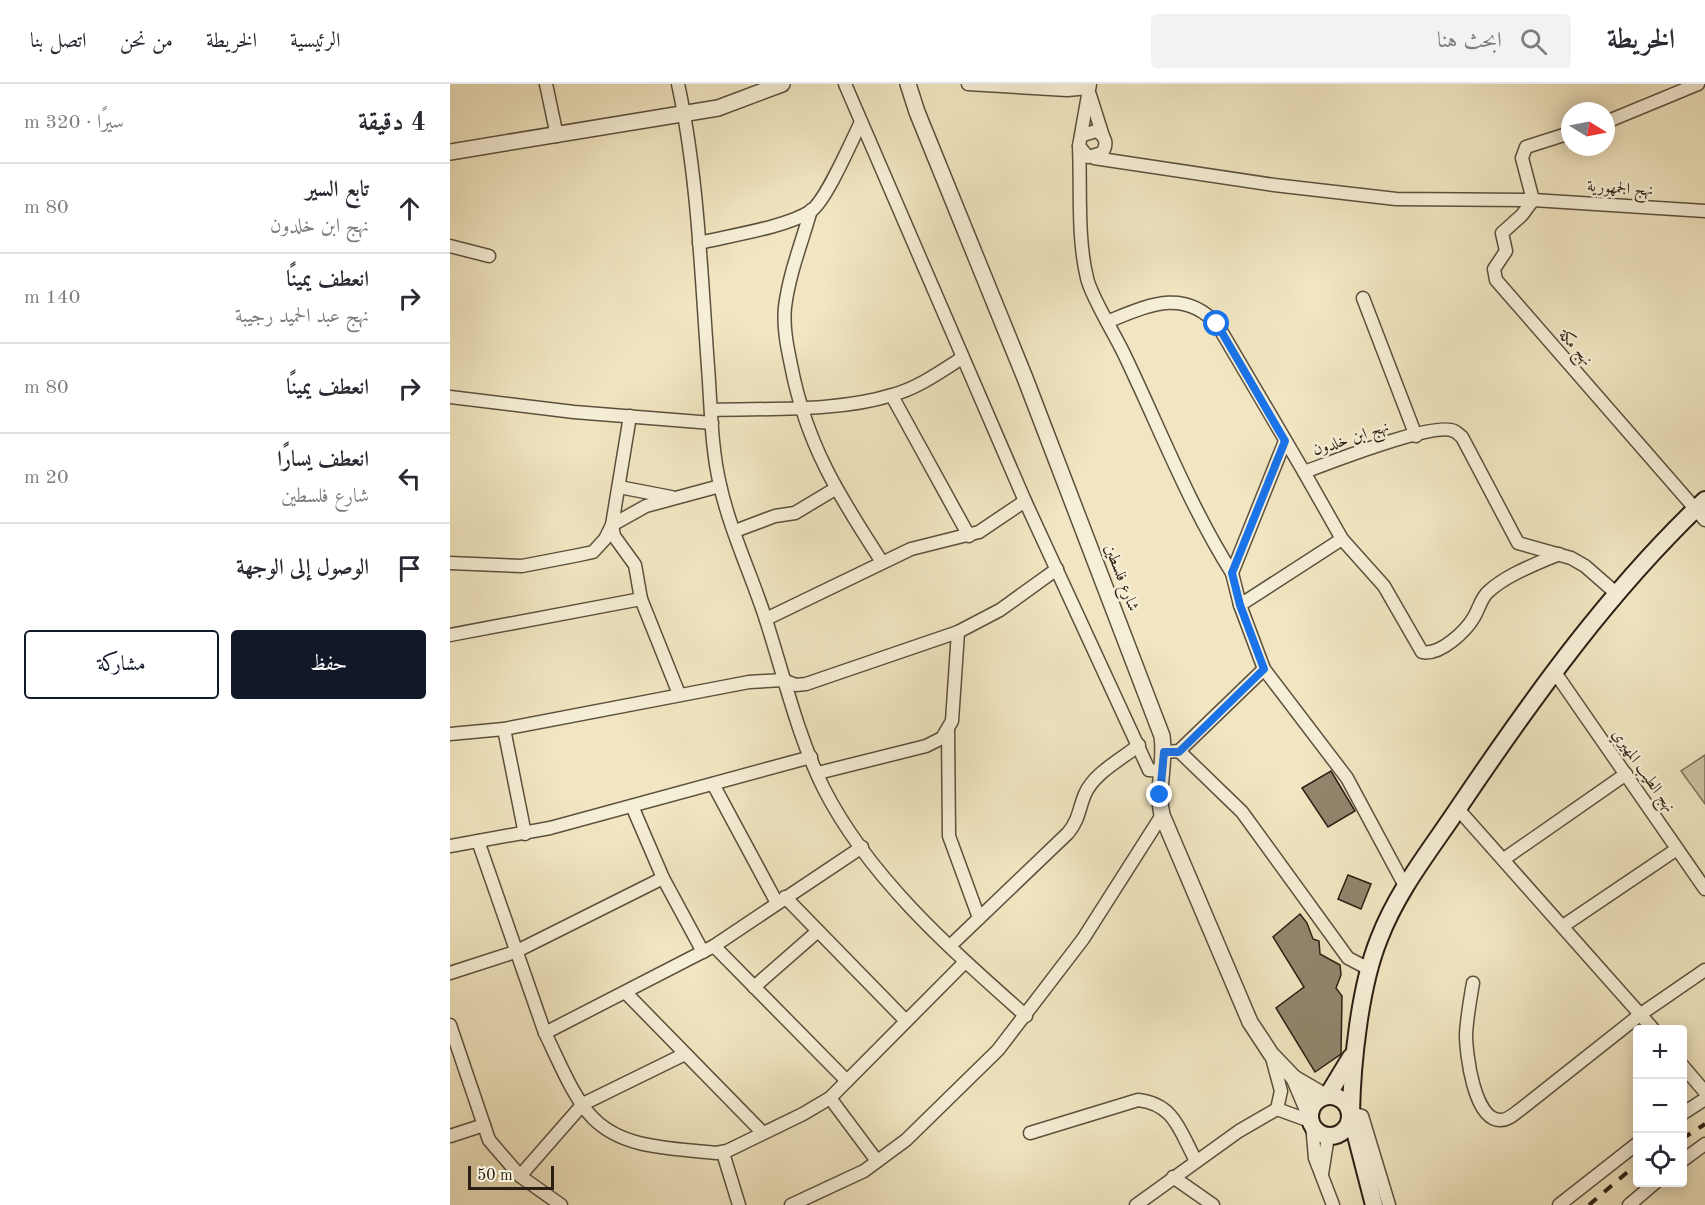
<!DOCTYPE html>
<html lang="ar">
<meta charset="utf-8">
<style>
body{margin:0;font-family:"Old Standard TT",Amiri,serif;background:#f2f2f3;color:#2b2b33;direction:rtl}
.controls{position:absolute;right:18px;bottom:18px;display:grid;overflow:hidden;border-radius:6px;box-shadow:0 3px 15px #0003}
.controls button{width:54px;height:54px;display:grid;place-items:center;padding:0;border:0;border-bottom:2px solid #e1e1e2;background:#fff;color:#2b2b33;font:30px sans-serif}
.compass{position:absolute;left:1111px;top:18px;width:54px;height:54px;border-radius:50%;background:#fff;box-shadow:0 3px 15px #0003;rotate:100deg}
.scale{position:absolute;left:18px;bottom:15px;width:86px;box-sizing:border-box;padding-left:6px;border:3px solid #2b1e13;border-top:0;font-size:16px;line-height:21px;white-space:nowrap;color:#2b1e13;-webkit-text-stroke:4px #f6efd7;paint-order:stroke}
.stop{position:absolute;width:18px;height:18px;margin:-14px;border:4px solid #1a73e8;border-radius:50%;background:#fff}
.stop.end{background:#1a73e8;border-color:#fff;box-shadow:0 2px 6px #0008}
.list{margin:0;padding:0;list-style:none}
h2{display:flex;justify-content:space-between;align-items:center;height:78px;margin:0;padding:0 24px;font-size:26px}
h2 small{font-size:20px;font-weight:400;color:#7c7c81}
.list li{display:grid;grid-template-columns:39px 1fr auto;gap:18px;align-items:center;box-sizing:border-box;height:90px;padding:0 24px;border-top:2px solid #e1e1e2}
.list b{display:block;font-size:22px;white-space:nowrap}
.list p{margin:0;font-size:20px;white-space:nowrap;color:#7c7c81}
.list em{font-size:20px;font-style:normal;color:#7c7c81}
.actions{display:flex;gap:12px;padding:18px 24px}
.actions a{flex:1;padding:14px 0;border:2px solid #111827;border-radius:6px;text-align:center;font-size:21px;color:#111827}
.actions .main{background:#111827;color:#fff}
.icon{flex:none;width:33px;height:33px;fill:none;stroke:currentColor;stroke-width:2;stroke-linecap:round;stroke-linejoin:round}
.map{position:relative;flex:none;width:1255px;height:1121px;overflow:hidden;direction:ltr}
header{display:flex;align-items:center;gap:36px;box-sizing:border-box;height:84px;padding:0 30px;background:#fff;border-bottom:2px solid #e1e1e2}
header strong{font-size:28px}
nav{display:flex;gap:33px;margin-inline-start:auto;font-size:21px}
.search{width:420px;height:54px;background:#f2f2f3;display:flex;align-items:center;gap:15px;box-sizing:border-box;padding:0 21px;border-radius:6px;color:#7c7c81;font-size:22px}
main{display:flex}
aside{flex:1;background:#fff}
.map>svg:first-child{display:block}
.green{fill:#cfc4a3;stroke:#7d715b;stroke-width:1.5}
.building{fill:#92866d;stroke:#2b1e13;stroke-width:1.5}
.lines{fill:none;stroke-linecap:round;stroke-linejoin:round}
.minor-casing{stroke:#5c503e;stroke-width:15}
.tertiary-casing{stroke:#5c503e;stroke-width:18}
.secondary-casing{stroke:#2b1e13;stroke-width:20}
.minor{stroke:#f6efd7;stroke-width:12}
.tertiary{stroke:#f6efd7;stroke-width:15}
.secondary{stroke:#f6efd7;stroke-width:16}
.rail{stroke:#2b1e13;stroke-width:4;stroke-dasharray:10 10;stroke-linecap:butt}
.route{stroke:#1a73e8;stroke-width:8}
.labels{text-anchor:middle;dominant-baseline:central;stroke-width:5;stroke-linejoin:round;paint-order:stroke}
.street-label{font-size:16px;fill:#2b1e13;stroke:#f6efd7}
</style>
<header>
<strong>الخريطة</strong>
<div class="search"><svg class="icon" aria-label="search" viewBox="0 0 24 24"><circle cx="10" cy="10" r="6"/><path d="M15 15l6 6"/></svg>ابحث هنا</div>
<nav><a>الرئيسية</a><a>الخريطة</a><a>من نحن</a><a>اتصل بنا</a></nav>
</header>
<main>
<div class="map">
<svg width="1255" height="1121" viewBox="0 0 1255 1121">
<rect width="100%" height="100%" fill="#f1e6c1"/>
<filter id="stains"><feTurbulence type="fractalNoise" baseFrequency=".00333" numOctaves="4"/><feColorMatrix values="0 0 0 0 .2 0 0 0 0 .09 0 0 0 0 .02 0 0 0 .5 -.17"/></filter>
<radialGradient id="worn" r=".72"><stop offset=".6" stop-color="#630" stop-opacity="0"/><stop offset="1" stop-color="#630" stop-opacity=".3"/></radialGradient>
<polygon class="green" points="1255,671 1255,720 1231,687"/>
<g class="building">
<polygon points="881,687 905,727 878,743 852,704"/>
<polygon points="898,791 921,800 911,825 888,815"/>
<polygon points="850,830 857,839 863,855 869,857 870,870 890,881 891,891 886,904 892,912 891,970 865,988 826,924 854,903 823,853"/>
</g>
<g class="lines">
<g class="minor-casing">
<g id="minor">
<polyline points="96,0 107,52"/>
<path d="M228 0C248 92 251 189 258 283 261 322 261 363 270 401 280 446 301 490 315 533 334 591 347 651 374 705 420 795 502 866 576 932"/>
<polyline points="395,0 575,417 699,686 712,687"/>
<polyline points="518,0 617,6 639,4"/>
<polyline points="640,11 653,52"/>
<polyline points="1156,38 1248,0"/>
<path d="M633 51 646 47C656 52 658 60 652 69L638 73 629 62 640 0"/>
<path d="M629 62C631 105 627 153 637 194 641 213 666 252 675 272 710 345 739 421 782 489"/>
<polyline points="644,74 824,101 946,115 1083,116 1255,127"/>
<polyline points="1083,116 1072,131 1052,149 1056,167 1044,185 1046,196 1255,436"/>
<polyline points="1083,116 1072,74 1076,63 1120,49"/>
<path d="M361 126C352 158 339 190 335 223 333 243 337 262 341 281 356 360 389 412 432 478"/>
<path d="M249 159C278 152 337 143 361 127 377 115 401 58 411 38"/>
<polyline points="0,162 39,172"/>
<polyline points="913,214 966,352"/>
<path d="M659 237C699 221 733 204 767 240L854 388C880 379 983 337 1004 347 1007 348 1009 351 1012 353L1068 459 1121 474 1135 482 1167 510"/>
<polyline points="442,312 519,452"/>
<polyline points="0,313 124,328 262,339"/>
<path d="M262 326C319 324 388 328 442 311 468 304 490 288 512 274"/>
<path d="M854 388 892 455 934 502 972 568C990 572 1016 547 1024 533 1029 525 1031 514 1038 508 1056 491 1086 480 1109 470"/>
<polyline points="169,403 221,413"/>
<polyline points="162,441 164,452 185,481 191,515 229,610"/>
<polyline points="162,441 196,422 270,402"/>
<polyline points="285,447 325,432 345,429 385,405"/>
<polyline points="0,479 72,482 129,471 143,468 155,455 162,441 180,332"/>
<polyline points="790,521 892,455"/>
<polyline points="316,535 461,465 529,448 575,417"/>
<polyline points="0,551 191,515"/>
<polyline points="814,585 790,521 782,489 835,357"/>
<polyline points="1104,587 1255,805"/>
<polyline points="54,645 75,750"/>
<polyline points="498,646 499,752 529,834"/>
<polyline points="0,650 54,645 299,598 333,596 346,601 356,600 508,548 550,526 607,485"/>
<polyline points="729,667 792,728 898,874 919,885"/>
<polyline points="714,668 729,667 814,585 897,694 955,802"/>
<polyline points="368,689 476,662 492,654 502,637 508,548"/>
<polyline points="263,700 327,819"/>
<polyline points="182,722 213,794 253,868"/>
<polyline points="1008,725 1204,946"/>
<polyline points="28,757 95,949"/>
<polyline points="0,762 100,744 361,673"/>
<path d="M412 763 264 862 95 949C108 975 123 1014 143 1034 174 1066 225 1064 266 1069L277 1067 353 1030 380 1014 515 878"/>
<polyline points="1054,775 1176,690"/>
<polyline points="335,813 456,937"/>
<polyline points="1113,842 1227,765"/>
<polyline points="264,862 397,997"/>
<path d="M500 862 618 749C629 736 629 724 635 710 644 689 672 675 689 661"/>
<polyline points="0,889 65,868 213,794"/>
<path d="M1023 899C1020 916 1017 933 1016 950 1016 970 1024 1037 1051 1036 1059 1036 1065 1029 1071 1025L1191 930 1255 886"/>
<polyline points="304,903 368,847"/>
<polyline points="176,909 313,1049"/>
<polyline points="0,941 39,1056 70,1092 111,1121"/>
<polyline points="1232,981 1255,1008"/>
<polyline points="380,1014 427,1077"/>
<polyline points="827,1025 860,1037"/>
<polyline points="901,1029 912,1032 939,1121"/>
<polyline points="1232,1030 1255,1015"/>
<polyline points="862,1040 865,1074 883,1121"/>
<path d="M580 1049 688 1016C725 1020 730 1048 746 1077"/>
<polyline points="0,1052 34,1041"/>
<polyline points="273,1069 289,1121"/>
<polyline points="1232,1077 1255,1060"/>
<polyline points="872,1090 878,1052"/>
<polyline points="70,1092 133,1020 235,970"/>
<polyline points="723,1093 763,1121"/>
<polyline points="341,1121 414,1087 456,1056 548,966 633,855 712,731"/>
<polyline points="686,1121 789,1047 827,1025 831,1007 821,970"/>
<polyline points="1109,1121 1188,1059"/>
<polyline points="1179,1121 1206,1098"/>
</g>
</g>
<g class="tertiary-casing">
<g id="tertiary">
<path d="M458 0 467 28 575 294 712 652C716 678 706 705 712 731L800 938 821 970 844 994 875 1012"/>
<polyline points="0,68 268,24 332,0"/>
<polyline points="844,994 860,1032"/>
</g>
</g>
<g class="secondary-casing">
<g id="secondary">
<polyline points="878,1011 901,973"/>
<circle cx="880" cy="1032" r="20"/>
<path d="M901 1029C902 978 910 902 929 855 948 805 982 764 1011 720 1084 612 1160 506 1255 416"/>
<polyline points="901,1032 924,1121"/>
</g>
</g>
<use href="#minor" class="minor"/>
<use href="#tertiary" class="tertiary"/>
<use href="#secondary" class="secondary"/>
<g class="rail">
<polyline points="1232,1055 1255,1040"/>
<polyline points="1139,1121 1188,1079"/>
</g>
</g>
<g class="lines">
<polyline class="route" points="710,711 714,668 729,668 814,585 790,521 782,489 835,357 767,240"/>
</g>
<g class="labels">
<g class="street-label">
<text transform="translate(1170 105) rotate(4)">نهج الجمهورية</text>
<text transform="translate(1125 264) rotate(49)">نهج مكة</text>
<text transform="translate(901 355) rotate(-18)">نهج ابن خلدون</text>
<text transform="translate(671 494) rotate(69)">شارع فلسطين</text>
<text transform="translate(1193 687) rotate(55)">نهج الطيب المهيري</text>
</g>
</g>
<rect width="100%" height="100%" filter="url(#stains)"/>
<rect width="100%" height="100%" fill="url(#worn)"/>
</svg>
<div class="controls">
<button>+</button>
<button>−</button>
<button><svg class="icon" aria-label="locate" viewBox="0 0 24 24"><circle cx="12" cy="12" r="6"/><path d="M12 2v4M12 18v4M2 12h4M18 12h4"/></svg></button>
</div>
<svg class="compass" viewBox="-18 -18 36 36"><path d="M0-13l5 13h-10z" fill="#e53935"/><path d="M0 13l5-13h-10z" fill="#7c7c81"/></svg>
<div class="scale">50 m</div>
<div class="stop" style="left:767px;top:240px"></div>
<div class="stop end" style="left:710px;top:711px"></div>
</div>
<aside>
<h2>4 دقيقة<small>سيرًا · 320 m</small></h2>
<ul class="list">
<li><svg class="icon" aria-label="ahead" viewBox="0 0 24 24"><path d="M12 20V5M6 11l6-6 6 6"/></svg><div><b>تابع السير</b><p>نهج ابن خلدون</p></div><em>80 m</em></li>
<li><svg class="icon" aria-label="right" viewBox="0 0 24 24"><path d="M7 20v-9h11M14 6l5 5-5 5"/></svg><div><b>انعطف يمينًا</b><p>نهج عبد الحميد رجيبة</p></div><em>140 m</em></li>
<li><svg class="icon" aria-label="right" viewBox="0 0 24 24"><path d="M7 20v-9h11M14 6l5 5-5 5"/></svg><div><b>انعطف يمينًا</b></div><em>80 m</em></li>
<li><svg class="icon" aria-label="left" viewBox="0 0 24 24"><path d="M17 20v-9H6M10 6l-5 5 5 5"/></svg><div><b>انعطف يسارًا</b><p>شارع فلسطين</p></div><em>20 m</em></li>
<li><svg class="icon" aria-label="arrive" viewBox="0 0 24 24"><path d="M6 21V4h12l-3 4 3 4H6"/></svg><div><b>الوصول إلى الوجهة</b></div></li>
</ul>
<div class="actions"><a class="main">حفظ</a><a>مشاركة</a></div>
</aside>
</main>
